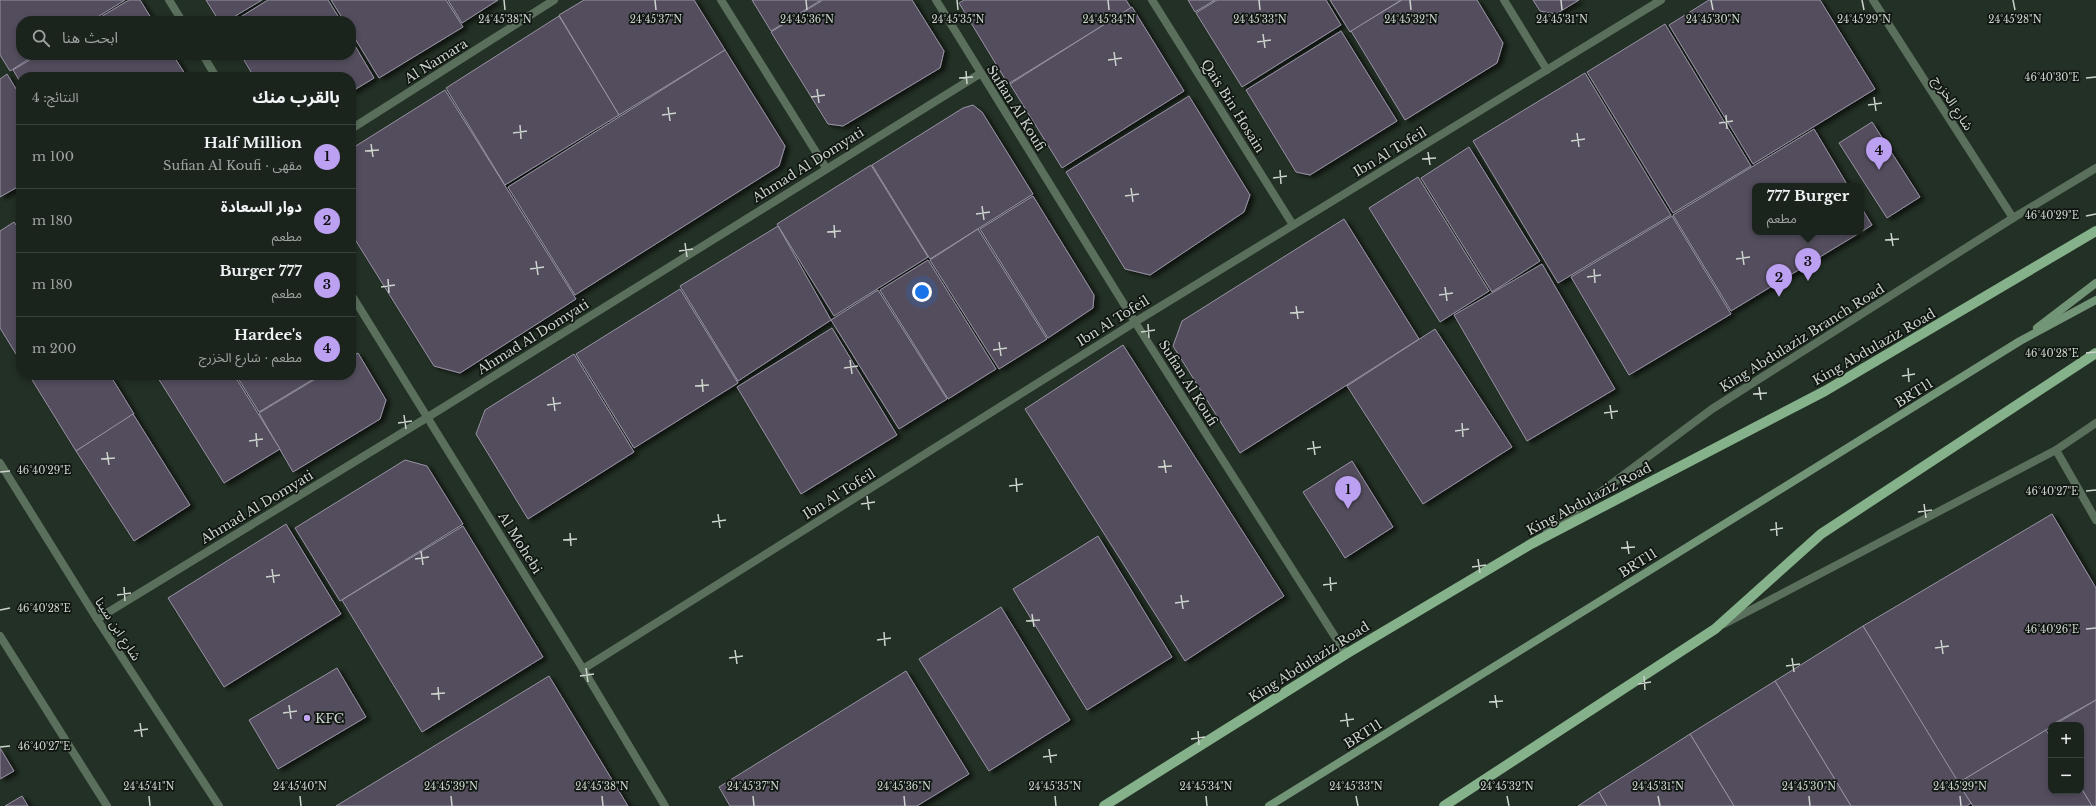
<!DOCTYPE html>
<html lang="ar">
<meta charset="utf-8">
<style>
body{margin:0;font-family:"Libre Baskerville","Noto Sans Arabic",serif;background:#273029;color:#f1f3f6;direction:rtl}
.controls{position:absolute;right:12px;bottom:12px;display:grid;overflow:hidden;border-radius:8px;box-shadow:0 2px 6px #0003}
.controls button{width:36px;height:36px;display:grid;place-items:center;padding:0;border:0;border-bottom:1px solid #38413b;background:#1a241c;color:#f1f3f6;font:20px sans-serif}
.you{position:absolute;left:922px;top:292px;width:14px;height:14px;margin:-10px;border:3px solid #fff;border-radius:50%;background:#1a73e8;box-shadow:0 0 0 6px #1a73e833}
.badge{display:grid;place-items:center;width:26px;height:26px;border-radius:50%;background:#bca0f2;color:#111;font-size:13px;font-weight:700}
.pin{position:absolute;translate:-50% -33px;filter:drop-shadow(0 1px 2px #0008)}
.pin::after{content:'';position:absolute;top:21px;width:14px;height:12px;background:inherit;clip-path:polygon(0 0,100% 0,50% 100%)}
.popup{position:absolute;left:1752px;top:183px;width:112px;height:52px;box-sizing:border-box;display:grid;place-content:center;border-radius:8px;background:#1a241c;filter:drop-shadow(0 1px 3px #0005);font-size:13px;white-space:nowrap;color:#9fa4a3}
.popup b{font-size:15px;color:#f1f3f6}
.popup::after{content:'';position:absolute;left:50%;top:100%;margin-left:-8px;border:8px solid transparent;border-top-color:#1a241c}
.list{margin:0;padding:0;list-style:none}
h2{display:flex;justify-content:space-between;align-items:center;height:52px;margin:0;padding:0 16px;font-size:17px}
h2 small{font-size:13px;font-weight:400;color:#9fa4a3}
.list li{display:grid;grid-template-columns:26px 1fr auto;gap:12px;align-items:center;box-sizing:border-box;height:64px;padding:0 16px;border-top:1px solid #38413b}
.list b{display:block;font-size:15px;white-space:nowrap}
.list p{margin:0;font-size:13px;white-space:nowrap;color:#9fa4a3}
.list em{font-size:13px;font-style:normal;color:#9fa4a3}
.icon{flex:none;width:22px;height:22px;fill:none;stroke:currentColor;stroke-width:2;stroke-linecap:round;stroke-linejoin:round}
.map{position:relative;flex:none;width:2096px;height:806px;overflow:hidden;direction:ltr}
.search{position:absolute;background:#1a241c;box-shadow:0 2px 6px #0003;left:16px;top:16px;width:340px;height:44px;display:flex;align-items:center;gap:10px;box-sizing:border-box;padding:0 14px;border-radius:16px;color:#9fa4a3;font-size:15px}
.panel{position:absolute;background:#1a241c;box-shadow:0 2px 6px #0003;left:16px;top:72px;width:340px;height:308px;border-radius:16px;direction:rtl}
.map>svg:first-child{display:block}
.building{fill:#524d5d;stroke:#9892a4;filter:url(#shadow)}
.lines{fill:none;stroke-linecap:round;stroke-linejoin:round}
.minor{stroke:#5a6f5c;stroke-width:8}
.tertiary{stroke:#5a6f5c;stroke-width:8}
.secondary{stroke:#739577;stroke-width:8}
.primary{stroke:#85b18b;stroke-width:10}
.ticks{fill:none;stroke:#ccd4cd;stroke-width:1.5}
.poi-dot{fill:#c2a8f3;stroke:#101611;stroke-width:1.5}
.labels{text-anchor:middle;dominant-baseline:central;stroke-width:3.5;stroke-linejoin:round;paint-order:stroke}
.street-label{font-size:13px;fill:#ccd4cd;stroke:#101611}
.poi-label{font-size:13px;fill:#ccd4cd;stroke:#101611;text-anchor:start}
.ticks-label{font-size:10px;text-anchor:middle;fill:#ccd4cd;stroke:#101611;stroke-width:3.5;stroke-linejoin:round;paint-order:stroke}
</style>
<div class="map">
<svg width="2096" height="806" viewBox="0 0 2096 806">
<defs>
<filter id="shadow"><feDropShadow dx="4.5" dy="2.5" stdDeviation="2" flood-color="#0009"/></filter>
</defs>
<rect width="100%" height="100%" fill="#233025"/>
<g class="building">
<polygon points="0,0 125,0 91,21 21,21 21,55 35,55 10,71 0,55"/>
<polygon points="129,0 140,0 153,21 94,21"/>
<polygon points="206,0 262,0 227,21 219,21"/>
<polygon points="268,0 328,0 341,21 234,21"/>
<polygon points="331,0 446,0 463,27 379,78 351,32 351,21 344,21"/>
<polygon points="448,0 498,0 462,23"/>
<polygon points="584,0 694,0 725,50 619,115 559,15"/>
<polygon points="752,0 821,0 771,31"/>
<polygon points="823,0 912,0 944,51 940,68 843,126 828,124 771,32"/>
<polygon points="964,0 1126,0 1131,8 1008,84 959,3"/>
<polygon points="1188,0 1215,0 1195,12"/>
<polygon points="1217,0 1326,0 1341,25 1242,87 1196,13"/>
<polygon points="1330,0 1401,0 1350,32"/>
<polygon points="1402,0 1477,0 1503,43 1497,63 1405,120 1351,31"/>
<polygon points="1533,0 1579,0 1556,14 1540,11"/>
<polygon points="1709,0 1820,0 1875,89 1753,164 1669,25"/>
<polygon points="1132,7 1184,91 1062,168 1010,84"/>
<polygon points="559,16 619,115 505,185 446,88"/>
<polygon points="1665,24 1751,166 1673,213 1587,72"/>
<polygon points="1341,31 1397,121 1310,175 1296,172 1246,90"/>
<polygon points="351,39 374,78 351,92 351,77 254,77 241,55 351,55"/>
<polygon points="725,50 785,146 779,166 575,295 508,187"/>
<polygon points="38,55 173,55 187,77 21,77 21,83 13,70"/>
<polygon points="1585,73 1671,215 1558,283 1473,141"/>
<polygon points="7,74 21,97 21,185 0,197 0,79"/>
<polygon points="445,90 576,299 460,373 434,366 351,233 351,149"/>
<polygon points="1189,96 1250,195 1244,212 1150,275 1125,269 1066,172"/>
<polygon points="973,105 982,112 1033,194 930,259 872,165 963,108"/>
<polygon points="1872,122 1920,197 1887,218 1839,143"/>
<polygon points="1814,129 1848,186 1755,186 1755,232 1861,232 1731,311 1673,215"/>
<polygon points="1469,147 1540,261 1492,292 1421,178"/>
<polygon points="871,165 928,257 834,316 777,224"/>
<polygon points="1418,177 1489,291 1440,322 1369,208"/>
<polygon points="1033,196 1094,295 1093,308 1048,338 980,229"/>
<polygon points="1861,207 1872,225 1861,232"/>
<polygon points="1672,216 1731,314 1629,375 1571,277"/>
<polygon points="1344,219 1419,339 1240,453 1173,346 1182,321"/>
<polygon points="14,222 21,232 21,351 16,354 0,328 0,231"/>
<polygon points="778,226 831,320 738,381 680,286"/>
<polygon points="978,229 1047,339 999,369 930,260"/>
<polygon points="928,260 996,369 948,399 880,290"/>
<polygon points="1542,264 1615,389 1527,441 1454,315"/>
<polygon points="680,289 738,383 634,448 576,354"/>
<polygon points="878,290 947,399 899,429 831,320"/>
<polygon points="832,328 897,435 801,494 737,387"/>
<polygon points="1435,329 1512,447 1423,504 1347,386"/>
<polygon points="1123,345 1284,596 1185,661 1025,409"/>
<polygon points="358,353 386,400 380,419 293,472 259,413 322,375 351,375 351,357"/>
<polygon points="574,354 634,452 528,519 476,434 485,410"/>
<polygon points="29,375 110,375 134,414 76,451"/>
<polygon points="163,375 234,375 280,449 224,483 158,378"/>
<polygon points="236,375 320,375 259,412"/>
<polygon points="133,414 190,505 134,541 76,451"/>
<polygon points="405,460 427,466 463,524 340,601 295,528"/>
<polygon points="1352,461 1393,527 1345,558 1303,492"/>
<polygon points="2052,514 2096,588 2096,700 2051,725 2051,727 1958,783 1863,626"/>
<polygon points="286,524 341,614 224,687 168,598"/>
<polygon points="463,526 543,657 422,732 342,600"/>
<polygon points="1098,536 1172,657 1087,710 1013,589"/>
<polygon points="1001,607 1070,720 989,771 919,659"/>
<polygon points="1863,626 1971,803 1967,806 1851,806 1775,681"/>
<polygon points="337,668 366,717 278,769 249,720"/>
<polygon points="906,671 969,774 917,806 730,806 719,787"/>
<polygon points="549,676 628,806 336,806"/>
<polygon points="1775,681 1851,806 1734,806 1690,734"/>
<polygon points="2096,700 2096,806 2092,806 2081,788 2081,725 2054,725"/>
<polygon points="2046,730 2051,738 2051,791 2081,791 2081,788 2092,806 1973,806 1958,783"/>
<polygon points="1690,734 1734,806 1607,806 1599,792"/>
<polygon points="0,748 14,771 0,779"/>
<polygon points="1599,792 1607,806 1578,806"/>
<polygon points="22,796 28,806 5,806"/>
</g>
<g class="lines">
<g class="minor">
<polyline points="169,0 182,21"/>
<polyline points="721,0 826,168"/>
<polyline points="936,0 1135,322 1346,654"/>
<polyline points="1152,0 1293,225"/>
<polyline points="1504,0 1547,70"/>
<polyline points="1873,0 2013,218"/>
<polyline points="203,55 216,77"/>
<polyline points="351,129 554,0"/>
<polyline points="351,294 583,669 665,806"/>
<polyline points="2056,450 2096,520"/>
<polyline points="97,619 428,417 981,73"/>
<polyline points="583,669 1135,322 1661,0"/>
</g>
<g class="tertiary">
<polyline points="0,463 97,619 219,806"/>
<polyline points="1547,532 1712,409 2013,218 2096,168"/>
<polyline points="1724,624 2056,450 2096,423"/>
<polyline points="0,636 107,806"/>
</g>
<g class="secondary">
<polyline points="2037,328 2096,283"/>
<polyline points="1269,806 2020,341 2096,300"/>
</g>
<g class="primary">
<polyline points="1104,806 1346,654 1531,544 1825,391 2096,231"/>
<polyline points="1444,806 1715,629 1821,534 2096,353"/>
</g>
</g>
<path class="ticks" d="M504 0 505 10M655 0 656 10M806 0 807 10M957 0 958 10M1108 0 1109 10M1259 0 1260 10M1410 0 1411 10M1561 0 1562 10M1711 0 1713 10M1862 0 1864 10M2013 0 2015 10M1263 34 1265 48M1257 42 1271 40M1114 52 1116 66M1108 60 1122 58M966 71 967 84M959 78 973 77M2086 78 2096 77M817 89 819 103M811 97 825 95M1874 97 1876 111M1868 105 1882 103M668 107 670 121M662 115 676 113M1726 115 1727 129M1719 123 1733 121M520 125 521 139M513 133 527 131M1577 133 1579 147M1571 141 1585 139M371 144 373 157M365 151 379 150M1428 152 1430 165M1422 159 1436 158M1280 170 1281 184M1273 178 1287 176M1131 188 1133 202M1125 196 1139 194M982 206 984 220M976 214 990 212M2086 216 2096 214M834 225 835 238M827 232 841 231M1891 233 1893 246M1885 240 1899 239M685 243 687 257M679 251 693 249M1742 251 1744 265M1736 259 1750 257M536 261 538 275M530 269 544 267M1594 269 1595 283M1587 277 1601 275M388 279 389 293M381 287 395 285M1445 287 1447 301M1439 295 1453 293M1296 306 1298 319M1290 313 1304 312M1148 324 1149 338M1141 332 1155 330M999 342 1001 356M993 350 1007 348M2086 353 2096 352M850 360 852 374M844 368 858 366M1908 368 1909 382M1902 376 1915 374M702 379 703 392M695 386 709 385M1759 387 1761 400M1753 394 1767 393M553 397 555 411M547 405 561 403M1610 405 1612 419M1604 413 1618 411M404 415 406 429M398 423 412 421M1462 423 1463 437M1455 431 1469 429M256 433 257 447M249 441 263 439M1313 441 1315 455M1307 449 1321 447M107 452 109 465M101 459 115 458M1164 460 1166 473M1158 467 1172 466M0 472 10 471M1016 478 1017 492M1009 486 1023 484M2086 491 2096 490M867 496 869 510M861 504 875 502M1924 504 1926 518M1918 512 1932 510M718 514 720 528M712 522 726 520M1776 522 1777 536M1770 530 1783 528M570 533 571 546M563 540 577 539M1627 541 1629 554M1621 548 1635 547M421 551 423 565M415 559 429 557M1478 559 1480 573M1472 567 1486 565M272 569 274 583M266 577 280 575M1330 577 1331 591M1323 585 1337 583M124 587 125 601M117 595 131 593M1181 595 1183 609M1175 603 1189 601M0 610 10 608M1032 614 1034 627M1026 621 1040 620M2086 629 2096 628M884 632 885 646M877 640 891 638M1941 640 1943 654M1935 648 1949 646M735 650 737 664M729 658 743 656M1792 658 1794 672M1786 666 1800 664M586 668 588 682M580 676 594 674M1644 676 1645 690M1638 684 1651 682M438 687 439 700M431 694 445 693M1495 695 1497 708M1489 702 1503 701M289 705 291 719M283 713 297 711M1346 713 1348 727M1340 721 1354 719M140 723 142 737M134 731 148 729M1198 731 1199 745M1191 739 1205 737M0 747 10 746M1049 749 1051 763M1043 757 1057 755M149 796 150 806M300 796 301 806M451 796 452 806M602 796 603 806M753 796 754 806M904 796 905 806M1055 796 1056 806M1206 796 1207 806M1356 796 1358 806M1507 796 1509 806M1658 796 1660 806M1809 796 1810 806M1960 796 1961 806"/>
<circle class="poi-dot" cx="307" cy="718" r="4"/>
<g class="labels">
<g class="street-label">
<text transform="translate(436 61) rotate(-32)">Al Namara</text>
<text transform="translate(1953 103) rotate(57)">شارع الخزرج</text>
<text transform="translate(1233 106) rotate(58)">Qais Bin Hosain</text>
<text transform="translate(1016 108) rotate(58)">Sufian Al Koufi</text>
<text transform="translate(1390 152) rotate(-31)">Ibn Al Tofeil</text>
<text transform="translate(808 165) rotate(-32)">Ahmad Al Domyati</text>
<text transform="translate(1113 321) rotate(-32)">Ibn Al Tofeil</text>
<text transform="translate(533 337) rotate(-32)">Ahmad Al Domyati</text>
<text transform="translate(1802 338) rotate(-32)">King Abdulaziz Branch Road</text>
<text transform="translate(1874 347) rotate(-30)">King Abdulaziz Road</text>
<text transform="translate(1188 383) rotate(58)">Sufian Al Koufi</text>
<text transform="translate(1914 393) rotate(-32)">BRT11</text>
<text transform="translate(839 494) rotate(-32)">Ibn Al Tofeil</text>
<text transform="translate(1589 499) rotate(-28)">King Abdulaziz Road</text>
<text transform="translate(257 507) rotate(-31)">Ahmad Al Domyati</text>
<text transform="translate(520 543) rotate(58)">Al Mohebi</text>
<text transform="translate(1638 563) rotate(-32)">BRT11</text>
<text transform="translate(118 629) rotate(57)">شارع ابن سينا</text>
<text transform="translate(1309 662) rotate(-32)">King Abdulaziz Road</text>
<text transform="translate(1363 734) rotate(-32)">BRT11</text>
</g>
<g class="poi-label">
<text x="315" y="718">KFC</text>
</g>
</g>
<g class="ticks-label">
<text x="505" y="23">24°45'38"N</text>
<text x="656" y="23">24°45'37"N</text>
<text x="807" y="23">24°45'36"N</text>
<text x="958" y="23">24°45'35"N</text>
<text x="1109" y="23">24°45'34"N</text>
<text x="1260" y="23">24°45'33"N</text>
<text x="1411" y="23">24°45'32"N</text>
<text x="1562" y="23">24°45'31"N</text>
<text x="1713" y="23">24°45'30"N</text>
<text x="1864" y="23">24°45'29"N</text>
<text x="2015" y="23">24°45'28"N</text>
<text x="2052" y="81">46°40'30"E</text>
<text x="2052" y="219">46°40'29"E</text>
<text x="2052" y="357">46°40'28"E</text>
<text x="44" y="474">46°40'29"E</text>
<text x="2052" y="495">46°40'27"E</text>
<text x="44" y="612">46°40'28"E</text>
<text x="2052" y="633">46°40'26"E</text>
<text x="44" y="750">46°40'27"E</text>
<text x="149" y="790">24°45'41"N</text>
<text x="300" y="790">24°45'40"N</text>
<text x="451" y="790">24°45'39"N</text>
<text x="602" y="790">24°45'38"N</text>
<text x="753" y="790">24°45'37"N</text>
<text x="904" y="790">24°45'36"N</text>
<text x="1055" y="790">24°45'35"N</text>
<text x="1206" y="790">24°45'34"N</text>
<text x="1356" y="790">24°45'33"N</text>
<text x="1507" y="790">24°45'32"N</text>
<text x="1658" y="790">24°45'31"N</text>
<text x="1809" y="790">24°45'30"N</text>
<text x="1960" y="790">24°45'29"N</text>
</g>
</svg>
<div class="controls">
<button>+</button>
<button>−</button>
</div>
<div class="you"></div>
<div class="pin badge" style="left:1348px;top:509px">1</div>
<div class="pin badge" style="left:1779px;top:297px">2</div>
<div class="pin badge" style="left:1808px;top:281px">3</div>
<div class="popup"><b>777 Burger</b>مطعم</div>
<div class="pin badge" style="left:1879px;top:170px">4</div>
<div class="search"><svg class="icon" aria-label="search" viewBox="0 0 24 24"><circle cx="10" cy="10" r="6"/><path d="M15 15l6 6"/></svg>ابحث هنا</div>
<section class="panel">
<h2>بالقرب منك<small>النتائج: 4</small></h2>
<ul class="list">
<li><span class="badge">1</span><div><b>Half Million</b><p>مقهى · Sufian Al Koufi</p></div><em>100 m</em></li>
<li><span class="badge">2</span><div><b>دوار السعادة</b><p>مطعم</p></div><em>180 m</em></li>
<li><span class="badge">3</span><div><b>777 Burger</b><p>مطعم</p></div><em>180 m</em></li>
<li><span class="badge">4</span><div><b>Hardee's</b><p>مطعم · شارع الخزرج</p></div><em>200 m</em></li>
</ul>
</section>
</div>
